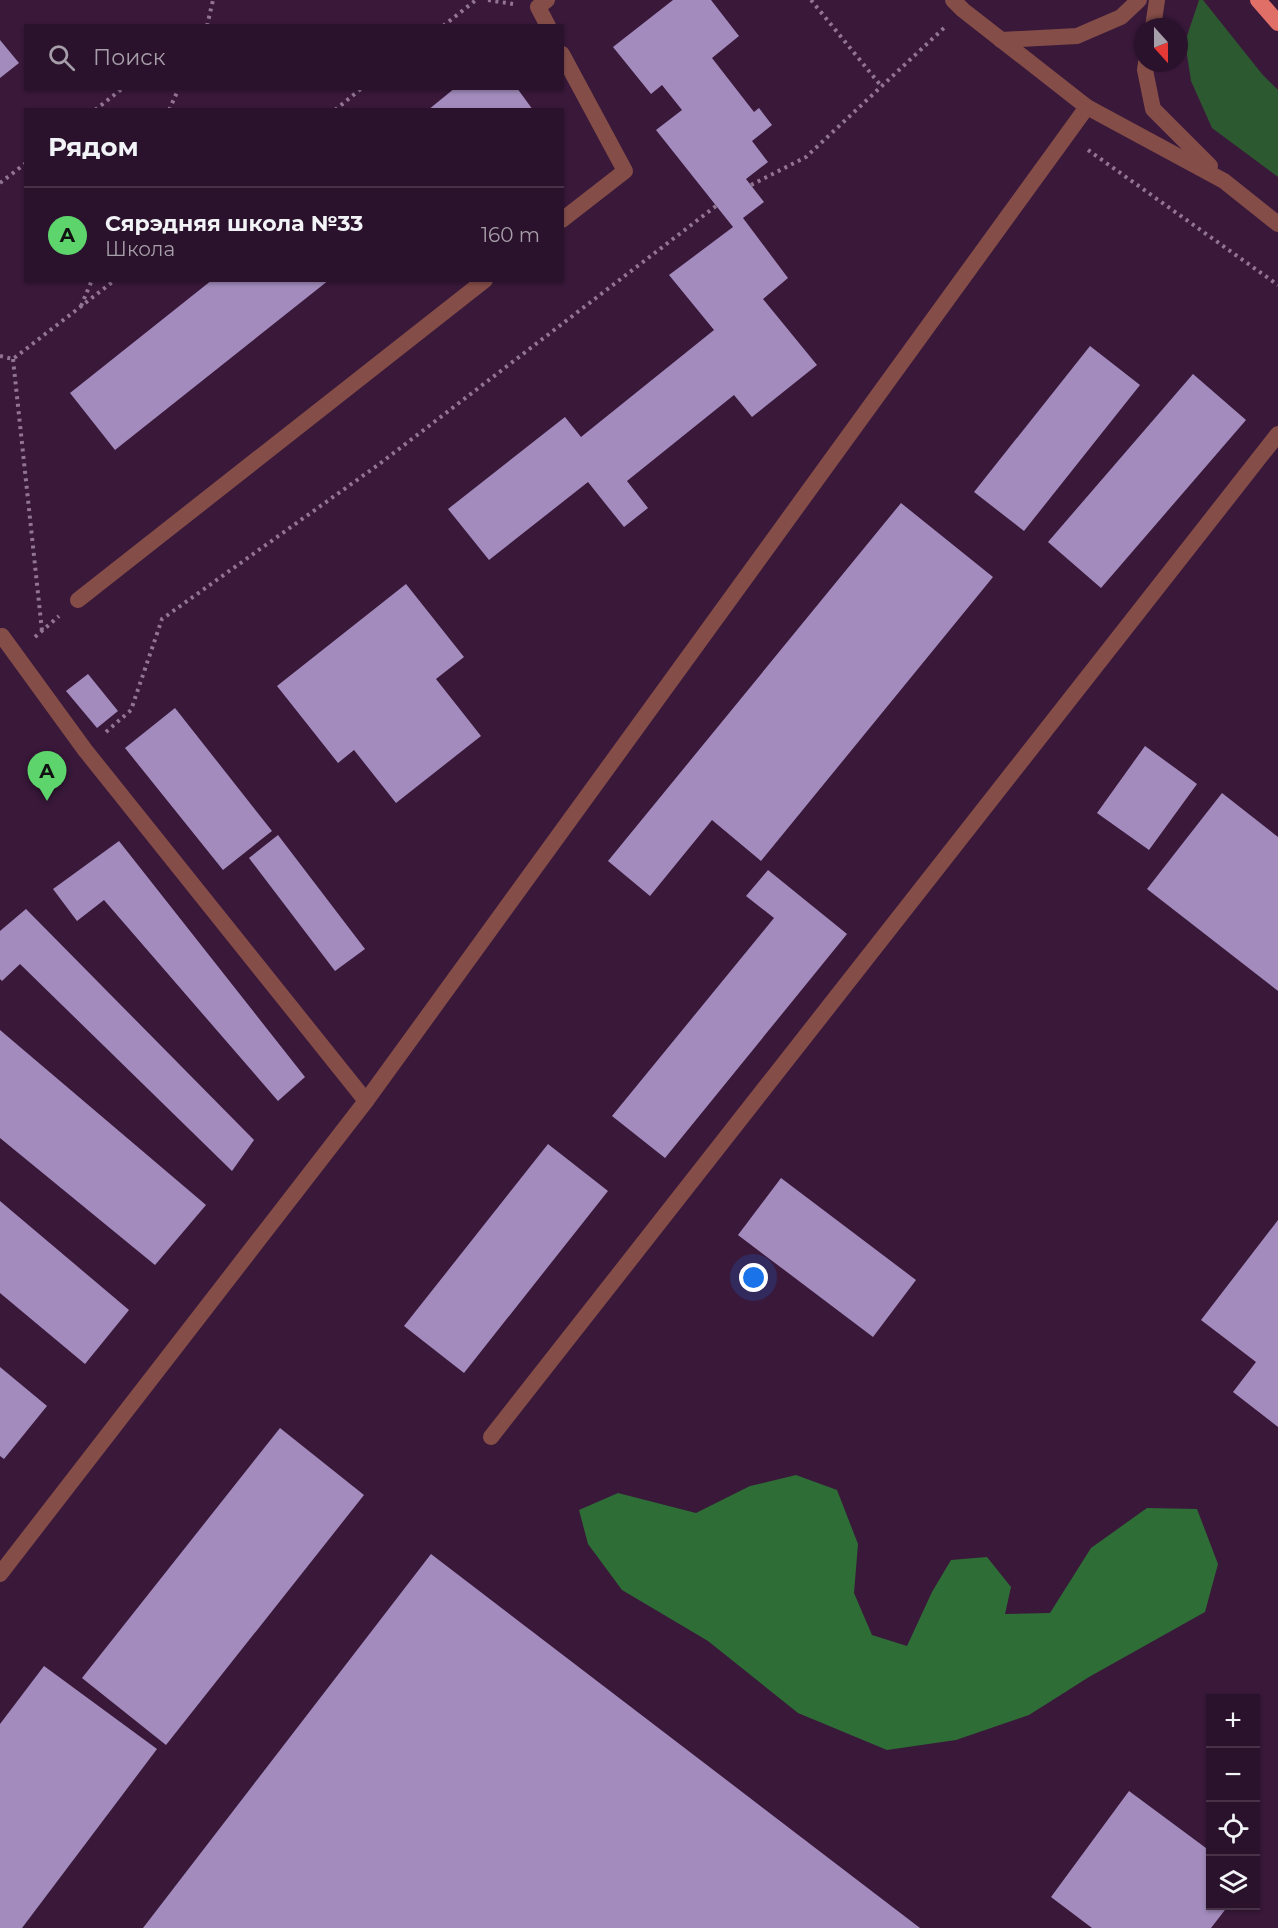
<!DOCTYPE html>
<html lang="ru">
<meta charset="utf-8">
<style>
body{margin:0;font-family:Montserrat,sans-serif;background:#372038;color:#f1f3f6}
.controls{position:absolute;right:18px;bottom:18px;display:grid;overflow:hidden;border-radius:0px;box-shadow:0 2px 4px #0004}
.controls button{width:54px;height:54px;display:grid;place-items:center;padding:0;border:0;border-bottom:2px solid #473248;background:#2b122c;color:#f1f3f6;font:30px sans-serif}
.compass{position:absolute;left:1134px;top:18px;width:54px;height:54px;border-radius:50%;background:#2b122c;box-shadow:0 2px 4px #0004;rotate:159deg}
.you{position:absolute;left:754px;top:1278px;width:21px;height:21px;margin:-15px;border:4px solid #fff;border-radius:50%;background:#1a73e8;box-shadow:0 0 0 9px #1a73e833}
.badge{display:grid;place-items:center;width:39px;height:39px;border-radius:50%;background:#5dd56c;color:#111;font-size:20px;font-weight:700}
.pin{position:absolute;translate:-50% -50px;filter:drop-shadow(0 2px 3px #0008)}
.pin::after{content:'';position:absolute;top:32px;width:21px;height:18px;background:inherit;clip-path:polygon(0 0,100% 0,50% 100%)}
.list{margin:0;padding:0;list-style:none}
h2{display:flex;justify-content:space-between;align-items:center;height:78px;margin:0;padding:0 24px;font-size:26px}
h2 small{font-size:20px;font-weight:400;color:#a69ea9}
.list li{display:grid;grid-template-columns:39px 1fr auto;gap:18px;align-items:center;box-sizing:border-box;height:96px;padding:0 24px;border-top:2px solid #473248}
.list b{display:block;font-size:22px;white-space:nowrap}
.list p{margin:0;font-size:20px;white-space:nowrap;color:#a69ea9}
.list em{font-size:20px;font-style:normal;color:#a69ea9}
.icon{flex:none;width:33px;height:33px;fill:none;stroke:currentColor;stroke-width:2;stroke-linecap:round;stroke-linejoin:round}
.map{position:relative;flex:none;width:1278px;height:1928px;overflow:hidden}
.search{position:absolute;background:#2b122c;box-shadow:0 2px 4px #0004;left:24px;top:24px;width:540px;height:66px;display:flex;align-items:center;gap:15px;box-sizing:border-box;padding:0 21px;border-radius:0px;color:#a69ea9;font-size:22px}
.panel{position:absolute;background:#2b122c;box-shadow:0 2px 4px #0004;left:24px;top:108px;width:540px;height:174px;border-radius:0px}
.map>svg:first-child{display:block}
.green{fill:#2d5931}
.forest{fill:#2e6d36}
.building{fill:#a38cbd}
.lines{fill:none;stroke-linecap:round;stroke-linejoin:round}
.path{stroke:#917592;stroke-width:4;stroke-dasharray:3 4.5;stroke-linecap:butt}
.service{stroke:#844d48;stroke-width:16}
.minor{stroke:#844d48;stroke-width:16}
.primary{stroke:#e06f67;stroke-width:16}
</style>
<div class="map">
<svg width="1278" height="1928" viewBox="0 0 1278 1928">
<rect width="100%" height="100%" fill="#39183a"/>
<polygon class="green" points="1199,0 1203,0 1262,74 1278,90 1278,177 1212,128 1191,81 1185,42"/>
<polygon class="forest" points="796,1475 837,1490 858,1544 854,1593 872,1635 907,1646 932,1592 951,1560 987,1557 1011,1587 1005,1614 1050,1613 1091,1548 1147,1508 1197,1509 1218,1564 1205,1612 1089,1677 1029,1715 956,1740 887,1750 798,1713 708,1641 622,1590 588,1544 579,1510 618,1493 696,1513 750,1486"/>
<g class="building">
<polygon points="673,0 711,0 739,36 712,58 754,112 759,108 772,125 752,141 768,162 746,179 764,202 743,218 788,278 763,299 817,365 752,417 734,395 627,481 648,508 624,527 588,482 489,560 448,509 565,417 581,437 714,330 669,275 733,227 656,130 682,110 662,85 651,94 613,47"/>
<polygon points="0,40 19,63 0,78"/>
<polygon points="455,88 517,88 533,110 428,110"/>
<polygon points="212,280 329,280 115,450 70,393"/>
<polygon points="1090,346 1140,385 1024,531 974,492"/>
<polygon points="1193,374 1246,420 1101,588 1048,542"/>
<polygon points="901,503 993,577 761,861 712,820 650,896 608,861"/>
<polygon points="406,584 464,657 436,679 481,736 396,803 354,750 338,763 277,686"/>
<polygon points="88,674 118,711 97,728 66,691"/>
<polygon points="175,708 272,831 223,870 125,748"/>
<polygon points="1145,746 1197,784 1149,850 1097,813"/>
<polygon points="1222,793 1278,837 1278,991 1147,889"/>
<polygon points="278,835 365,949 335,971 249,858"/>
<polygon points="119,841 305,1077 278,1101 104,900 77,921 53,889"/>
<polygon points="768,870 847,934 665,1158 612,1116 774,918 746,896"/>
<polygon points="26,909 254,1140 232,1171 20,964 2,981 0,979 0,931"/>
<polygon points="0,1030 206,1205 155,1265 0,1138"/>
<polygon points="548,1144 608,1191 464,1373 404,1326"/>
<polygon points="781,1178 916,1280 873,1337 738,1235"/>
<polygon points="0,1201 129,1310 85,1364 0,1293"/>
<polygon points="1278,1220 1278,1427 1233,1392 1256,1362 1201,1320"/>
<polygon points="0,1367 47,1406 4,1459 0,1456"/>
<polygon points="280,1428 364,1495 166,1745 82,1678"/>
<polygon points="431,1554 920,1928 143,1928"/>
<polygon points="44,1666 157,1749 22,1928 0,1928 0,1724"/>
<polygon points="1129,1791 1210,1851 1210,1906 1228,1906 1211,1928 1092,1928 1051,1897"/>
</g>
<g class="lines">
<g class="path">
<polyline points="488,0 513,4"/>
<polyline points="811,0 882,87"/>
<polyline points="207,26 213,0"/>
<polyline points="443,26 476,0"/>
<polyline points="95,110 123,88"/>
<polyline points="169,110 179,88"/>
<polyline points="335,110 362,88"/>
<polyline points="1088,150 1278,285"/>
<polyline points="0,183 26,163"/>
<polyline points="751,185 806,157 945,27"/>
<polyline points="81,306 92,280"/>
<polyline points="0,356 13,359 115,280"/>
<polyline points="13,359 42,631"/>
<polyline points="35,637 59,616"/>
<polyline points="106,732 131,710 162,619 378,465 716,206"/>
</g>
<g class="service">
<polyline points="547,0 538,7 548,26"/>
<polyline points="562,54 625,171 562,220"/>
<polyline points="78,600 485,280"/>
<polyline points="2,636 85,750 366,1101"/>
<polyline points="491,1437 1278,434"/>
</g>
<g class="minor">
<polyline points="953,0 963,10 1087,107 1224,181 1278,224"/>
<polyline points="1153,27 1157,0"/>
<polyline points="1001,40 1077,36 1121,17 1139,0"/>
<polyline points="1146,63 1145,70 1153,109 1210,166"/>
<polyline points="0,1574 366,1101 1087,107"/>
</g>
<polyline class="primary" points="1258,0 1278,23"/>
</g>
</svg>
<div class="controls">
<button>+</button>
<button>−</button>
<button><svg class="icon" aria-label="locate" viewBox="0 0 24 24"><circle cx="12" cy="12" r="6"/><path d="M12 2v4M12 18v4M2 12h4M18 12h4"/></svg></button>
<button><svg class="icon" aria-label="layers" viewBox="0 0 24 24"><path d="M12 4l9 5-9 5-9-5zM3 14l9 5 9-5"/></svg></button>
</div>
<svg class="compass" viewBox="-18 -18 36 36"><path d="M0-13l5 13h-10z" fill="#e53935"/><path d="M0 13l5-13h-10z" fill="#a69ea9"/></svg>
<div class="you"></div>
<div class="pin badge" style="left:47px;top:801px">A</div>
<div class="search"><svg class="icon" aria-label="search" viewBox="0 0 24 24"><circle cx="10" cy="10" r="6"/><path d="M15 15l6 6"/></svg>Поиск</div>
<section class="panel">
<h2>Рядом<small></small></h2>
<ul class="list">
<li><span class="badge">A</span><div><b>Сярэдняя школа №33</b><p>Школа</p></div><em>160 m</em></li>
</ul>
</section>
</div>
